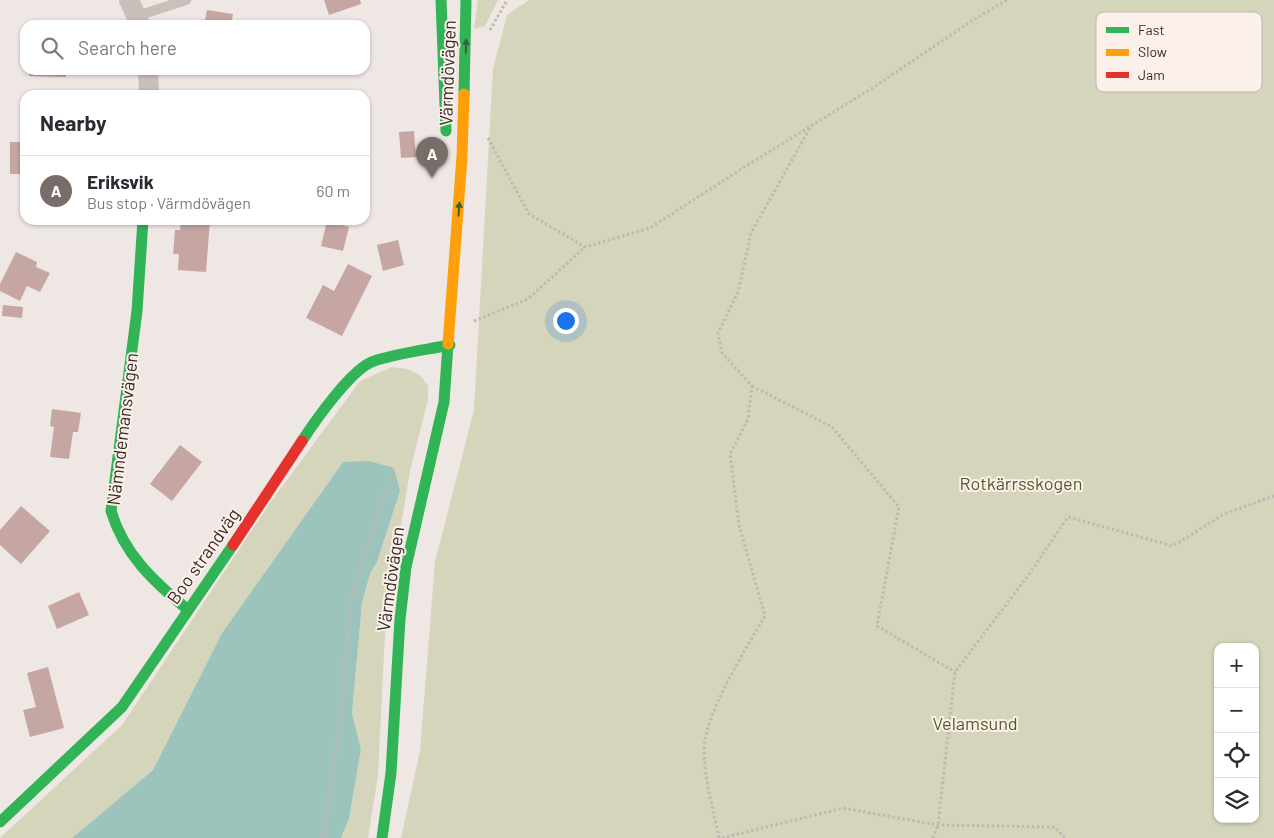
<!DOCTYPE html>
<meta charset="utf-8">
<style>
body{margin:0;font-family:Barlow,sans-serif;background:#f7f7f7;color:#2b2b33}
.controls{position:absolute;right:15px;bottom:15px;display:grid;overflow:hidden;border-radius:10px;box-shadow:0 1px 4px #0004}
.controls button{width:45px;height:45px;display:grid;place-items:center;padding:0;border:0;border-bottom:1px solid #e1e1e2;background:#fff;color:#2b2b33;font:25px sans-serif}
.you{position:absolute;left:565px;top:320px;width:18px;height:18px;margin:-12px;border:4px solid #fff;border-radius:50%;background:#1a73e8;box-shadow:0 0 0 8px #1a73e833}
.badge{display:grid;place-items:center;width:32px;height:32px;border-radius:50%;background:#796d69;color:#fff;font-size:16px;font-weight:700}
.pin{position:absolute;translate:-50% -41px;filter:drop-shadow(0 1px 2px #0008)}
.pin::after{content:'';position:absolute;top:26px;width:18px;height:15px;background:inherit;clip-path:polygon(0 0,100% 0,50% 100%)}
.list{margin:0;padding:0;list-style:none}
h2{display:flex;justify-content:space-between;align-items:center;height:65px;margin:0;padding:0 20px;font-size:21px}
h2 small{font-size:16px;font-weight:400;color:#7c7c81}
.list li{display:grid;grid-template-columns:32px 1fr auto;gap:15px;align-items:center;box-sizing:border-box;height:70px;padding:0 20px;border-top:1px solid #e1e1e2}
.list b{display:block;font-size:19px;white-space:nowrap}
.list p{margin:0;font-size:16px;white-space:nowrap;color:#7c7c81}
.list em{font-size:16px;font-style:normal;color:#7c7c81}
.icon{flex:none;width:28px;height:28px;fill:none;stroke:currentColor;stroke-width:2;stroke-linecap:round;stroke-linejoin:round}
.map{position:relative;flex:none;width:1274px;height:838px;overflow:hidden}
.search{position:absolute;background:#fff;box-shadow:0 1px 4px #0004;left:20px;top:20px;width:350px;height:55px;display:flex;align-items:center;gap:12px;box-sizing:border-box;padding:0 18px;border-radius:15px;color:#7c7c81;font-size:19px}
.panel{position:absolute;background:#fff;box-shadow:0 1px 4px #0004;left:20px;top:90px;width:350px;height:135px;border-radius:15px}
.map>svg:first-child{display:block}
.green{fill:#d5d5bb;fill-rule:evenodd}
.water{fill:#9cc4bd}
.building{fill:#c5a6a2}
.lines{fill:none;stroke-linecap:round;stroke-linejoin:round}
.path{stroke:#c2b7b3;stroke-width:3;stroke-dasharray:2.5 2.5;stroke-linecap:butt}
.lane{stroke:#c9bfbb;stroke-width:10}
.street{stroke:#c9bfbb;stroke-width:20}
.fast{stroke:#30b455;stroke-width:11}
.slow{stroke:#ff9f0a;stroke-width:11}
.jam{stroke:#e5322d;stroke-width:11}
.oneway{fill:#36623a}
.labels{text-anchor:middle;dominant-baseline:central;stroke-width:4;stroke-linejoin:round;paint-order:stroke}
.street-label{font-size:18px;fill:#3a2b28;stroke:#fcf0ea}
.park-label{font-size:18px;fill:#525c29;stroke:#fcf0ea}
.key{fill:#fcf0ea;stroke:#c2b5b0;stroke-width:1}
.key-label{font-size:14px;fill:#3a2b28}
</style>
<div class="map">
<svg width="1274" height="838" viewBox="0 0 1274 838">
<rect width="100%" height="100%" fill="#efe7e3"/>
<g class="green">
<polygon points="478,0 498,0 485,26 474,29"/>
<path d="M529 0H1274V838H401L420 751 435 562 474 410 493 69 507 15ZM1218 647H1255V819H1218Z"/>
<polygon points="392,367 408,369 421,376 428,386 428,400 410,471 386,615 378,775 368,838 341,838 349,819 361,749 352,713 362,603 370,574 377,562 400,491 343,462 222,633 153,770 72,838 0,838 122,725 270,503 360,381"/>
</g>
<polygon class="water" points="369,461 394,468 400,491 377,562 370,574 362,603 352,713 361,749 349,819 341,838 72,838 153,770 222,633 343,462"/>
<g class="building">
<polygon points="324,0 360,0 361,4 329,15"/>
<polygon points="207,10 233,14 231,25 204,25"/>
<polygon points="29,70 66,70 66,77 29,76"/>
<polygon points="414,131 416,157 401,158 399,132"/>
<rect x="10" y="142" width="15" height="32"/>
<polygon points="181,220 210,220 206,272 178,270 179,254 173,254 175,230 180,230"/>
<polygon points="327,221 349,227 343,251 321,246"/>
<polygon points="398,240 404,265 383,271 377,245"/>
<polygon points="16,252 37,262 36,267 50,273 40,292 27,286 20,301 0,291 0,284"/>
<polygon points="348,264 372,276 342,336 306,318 323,285 334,291"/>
<polygon points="3,305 23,307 22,318 2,316"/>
<polygon points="52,409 81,413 78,432 73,432 69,459 50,457 54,427 50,426"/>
<polygon points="180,445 202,462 172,501 150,484"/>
<polygon points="21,506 50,531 21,564 0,545 0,530"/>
<polygon points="79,592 89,615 57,629 48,606"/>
<polygon points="48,667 64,728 30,737 23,710 36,707 27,673"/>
</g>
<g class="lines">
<g class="path">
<polyline points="490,30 507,0"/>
<polyline points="488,138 529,214 585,247 650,228 743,168 874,87 970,22 1007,0"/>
<polyline points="474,321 528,299 585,247"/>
<polyline points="752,386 832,427 899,507 877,626 955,672"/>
<polyline points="323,838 341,715 351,597 394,468"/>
<path d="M719 838C713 809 705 781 704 751 704 714 746 649 765 616L739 525 730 454 748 419 752 386 722 353 718 333 738 292 751 233 811 126"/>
<polyline points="722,838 843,808 938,825 1054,827 1065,838"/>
<polyline points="933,838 938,825 955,672 1027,577 1068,517 1173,546 1224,514 1274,496"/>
</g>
<polyline class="lane" points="137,16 186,0"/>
<g class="street">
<polyline points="129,0 140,25"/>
<polyline points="148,70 149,95"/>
</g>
<g class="fast">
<polyline points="441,0 446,131"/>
<polyline points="464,94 466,0"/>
<path d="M143 220 137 311 111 511C124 554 153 581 187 609"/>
<path d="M302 441C315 421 352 368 374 361 398 353 425 350 450 345"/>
<polyline points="0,822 122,707 233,545"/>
<polyline points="382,838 391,773 400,619 406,567 444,402 448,344"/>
</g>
<polyline class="slow" points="448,344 462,157 464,94"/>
<polyline class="jam" points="233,545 302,441"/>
</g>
<defs><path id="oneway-solid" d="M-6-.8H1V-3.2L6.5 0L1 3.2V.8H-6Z" transform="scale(1.25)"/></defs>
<g class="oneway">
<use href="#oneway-solid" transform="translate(466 46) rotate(-88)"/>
<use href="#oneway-solid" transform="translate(459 209) rotate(-86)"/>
</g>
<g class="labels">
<g class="street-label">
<text transform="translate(447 73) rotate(-88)">Värmdövägen</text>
<text transform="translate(122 429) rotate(-83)">Nämndemansvägen</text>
<text transform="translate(203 556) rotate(-55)">Boo strandväg</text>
<text transform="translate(390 579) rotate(-82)">Värmdövägen</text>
</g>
<g class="park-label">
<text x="1021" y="483">Rotkärrsskogen</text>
<text x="975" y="723">Velamsund</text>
</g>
</g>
<rect x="1096" y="12" width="166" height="80" rx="8" class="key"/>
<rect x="1106" y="27" width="23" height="6" fill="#30b455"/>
<rect x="1106" y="49" width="23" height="7" fill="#ff9f0a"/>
<rect x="1106" y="72" width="23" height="6" fill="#e5322d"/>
<g class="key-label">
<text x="1138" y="35">Fast</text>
<text x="1138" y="57">Slow</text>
<text x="1138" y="80">Jam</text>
</g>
</svg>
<div class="controls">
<button>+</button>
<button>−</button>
<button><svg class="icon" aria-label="locate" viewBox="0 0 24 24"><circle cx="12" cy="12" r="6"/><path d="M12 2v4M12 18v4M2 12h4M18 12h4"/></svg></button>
<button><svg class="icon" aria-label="layers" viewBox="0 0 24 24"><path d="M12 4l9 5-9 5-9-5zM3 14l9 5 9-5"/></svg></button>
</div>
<div class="you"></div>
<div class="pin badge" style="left:432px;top:178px">A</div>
<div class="search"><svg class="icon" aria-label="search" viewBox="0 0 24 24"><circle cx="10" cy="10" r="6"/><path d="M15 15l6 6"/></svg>Search here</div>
<section class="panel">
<h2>Nearby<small></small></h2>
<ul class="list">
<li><span class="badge">A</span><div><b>Eriksvik</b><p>Bus stop · Värmdövägen</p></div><em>60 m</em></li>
</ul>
</section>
</div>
